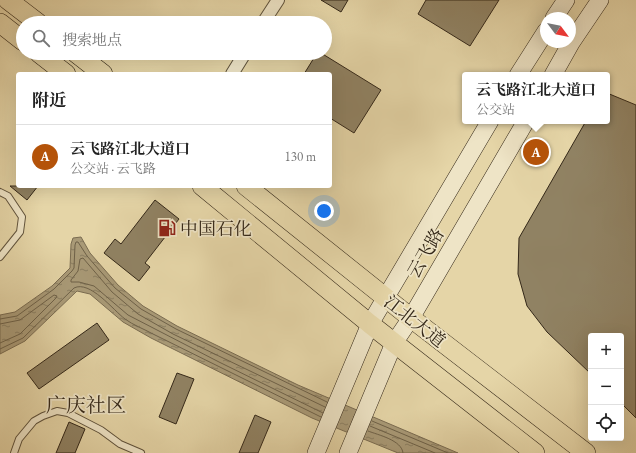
<!DOCTYPE html>
<html lang="zh">
<meta charset="utf-8">
<style>
body{margin:0;font-family:"EB Garamond","Noto Serif SC",serif;background:#f6f6f6;color:#222}
.controls{position:absolute;right:12px;bottom:12px;display:grid;overflow:hidden;border-radius:4px;box-shadow:0 4px 16px #0002}
.controls button{width:36px;height:36px;display:grid;place-items:center;padding:0;border:0;border-bottom:1px solid #e0e0e0;background:#fff;color:#222;font:20px sans-serif}
.compass{position:absolute;left:540px;top:12px;width:36px;height:36px;border-radius:50%;background:#fff;box-shadow:0 4px 16px #0002;rotate:122deg}
.you{position:absolute;left:324px;top:211px;width:14px;height:14px;margin:-10px;border:3px solid #fff;border-radius:50%;background:#1a73e8;box-shadow:0 0 0 6px #1a73e833}
.badge{display:grid;place-items:center;width:26px;height:26px;border-radius:50%;background:#b45309;color:#fff;font-size:13px;font-weight:700}
.pin{position:absolute;translate:-50% -50%;border:2px solid #fff;box-shadow:0 1px 4px #0006}
.popup{position:absolute;left:462px;top:72px;width:148px;height:52px;box-sizing:border-box;display:grid;place-content:center;border-radius:4px;background:#fff;filter:drop-shadow(0 1px 3px #0005);font-size:13px;white-space:nowrap;color:#767676}
.popup b{font-size:15px;color:#222}
.popup::after{content:'';position:absolute;left:50%;top:100%;margin-left:-8px;border:8px solid transparent;border-top-color:#fff}
.list{margin:0;padding:0;list-style:none}
h2{display:flex;justify-content:space-between;align-items:center;height:52px;margin:0;padding:0 16px;font-size:17px}
h2 small{font-size:13px;font-weight:400;color:#767676}
.list li{display:grid;grid-template-columns:26px 1fr auto;gap:12px;align-items:center;box-sizing:border-box;height:64px;padding:0 16px;border-top:1px solid #e0e0e0}
.list b{display:block;font-size:15px;white-space:nowrap}
.list p{margin:0;font-size:13px;white-space:nowrap;color:#767676}
.list em{font-size:13px;font-style:normal;color:#767676}
.icon{flex:none;width:22px;height:22px;fill:none;stroke:currentColor;stroke-width:2;stroke-linecap:round;stroke-linejoin:round}
.map{position:relative;flex:none;width:636px;height:453px;overflow:hidden}
.search{position:absolute;background:#fff;box-shadow:0 4px 16px #0002;left:16px;top:16px;width:316px;height:44px;display:flex;align-items:center;gap:10px;box-sizing:border-box;padding:0 14px;border-radius:22px;color:#767676;font-size:15px}
.panel{position:absolute;background:#fff;box-shadow:0 4px 16px #0002;left:16px;top:72px;width:316px;height:116px;border-radius:4px}
.map>svg:first-child{display:block}
.water{fill:url(#water-ripples);stroke:#7a6c51}
.lines{fill:none;stroke-linecap:round;stroke-linejoin:round}
.shore{stroke:#6e6148;stroke-width:1}
.building{fill:#908263;stroke:#342819}
.service-casing{stroke:#60533c;stroke-width:8}
.minor-casing{stroke:#60533c;stroke-width:14}
.secondary-casing{stroke:#342819;stroke-width:18}
.primary-casing{stroke:#342819;stroke-width:20}
.service{stroke:#eee4c6;stroke-width:6}
.minor{stroke:#eee4c6;stroke-width:12}
.secondary{stroke:#eee4c6;stroke-width:17}
.primary{stroke:#e5d5a7;stroke-width:19}
.labels{text-anchor:middle;dominant-baseline:central;stroke-width:3.5;stroke-linejoin:round;paint-order:stroke}
.poi-label{font-size:18px;fill:#342819;stroke:#eee4c6;text-anchor:start}
.street-label{font-size:18px;fill:#342819;stroke:#eee4c6}
.quarter-label{font-size:20px;fill:#342819;stroke:#eee4c6}
</style>
<div class="map">
<svg width="636" height="453" viewBox="0 0 636 453">
<defs>
<pattern id="water-ripples" width="26" height="14" patternUnits="userSpaceOnUse"><rect width="26" height="14" fill="#a99a77"/><path d="M2 4q2-2 4 0t4 0M15 11q2-2 4 0t4 0" fill="none" stroke="#8a7e61"/></pattern>
</defs>
<rect width="100%" height="100%" fill="#e5d5a7"/>
<filter id="stains"><feTurbulence type="fractalNoise" baseFrequency=".005" numOctaves="4"/><feColorMatrix values="0 0 0 0 .2 0 0 0 0 .09 0 0 0 0 .02 0 0 0 .5 -.17"/></filter>
<radialGradient id="worn" r=".72"><stop offset=".6" stop-color="#630" stop-opacity="0"/><stop offset="1" stop-color="#630" stop-opacity=".3"/></radialGradient>
<polygon class="water" points="81,237 90,253 118,285 143,306 177,326 298,385 458,453 398,453 312,418 151,338 123,322 90,294 77,291 25,341 0,354 0,315 15,312 52,286 70,268 71,244 73,238"/>
<g class="lines">
<g class="shore">
<polyline points="0,319 17,316 54,289 72,271 74,268 75,245 76,242 78,242 87,256 115,288 141,309 176,329 327,402"/>
<polyline points="0,324 20,320 54,295 57,296 56,298 20,334 0,343"/>
<path d="M0 349 23 338 74 288C90 280 113 310 125 319 133 325 144 329 153 334L321 417"/>
<polyline points="323,413 219,362 128,315 94,286 79,282 71,282 71,280 78,271 80,259 83,258 112,292 138,314 173,334 325,407"/>
<polyline points="372,421 448,453"/>
<polyline points="370,426 435,453"/>
<path d="M368 431C378 435 402 440 403 453"/>
</g>
</g>
<g class="building">
<polygon points="321,0 348,0 341,12"/>
<polygon points="426,0 499,0 470,46 418,14"/>
<polygon points="317,53 321,53 381,90 354,133 330,118 330,74 304,74"/>
<polygon points="607,93 636,105 636,418 621,403 621,336 591,336 591,374 547,332 527,306 518,274 519,238 586,121 607,121"/>
<polygon points="10,186 38,186 27,200"/>
<polygon points="155,200 179,219 145,263 150,267 139,281 104,253 115,239 121,244"/>
<polygon points="97,323 109,340 39,389 27,373"/>
<polygon points="177,373 194,379 176,424 159,417"/>
<polygon points="255,415 271,422 258,453 239,453"/>
<polygon points="69,422 85,429 75,453 56,453"/>
</g>
<g class="lines">
<g class="service-casing">
<g id="service">
<polyline points="0,192 8,196 22,217 20,232 0,257"/>
<polyline points="14,453 19,439 34,421 43,416 57,411 68,413 101,430 120,444 141,453"/>
</g>
</g>
<g class="minor-casing">
<g id="minor">
<polyline points="263,23 278,0"/>
<polyline points="232,74 245,53"/>
</g>
</g>
<g class="secondary-casing">
<g id="secondary">
<polyline points="554,18 566,0"/>
<polyline points="518,75 546,31"/>
<polyline points="553,75 571,43 600,0"/>
<polyline points="316,453 370,324 490,121"/>
<polyline points="348,453 394,343 411,318 526,121"/>
</g>
</g>
<g class="primary-casing">
<g id="primary">
<polyline points="8,0 38,23"/>
<polyline points="0,23 23,41"/>
<polyline points="39,53 66,74"/>
<polyline points="76,53 103,74"/>
<polyline points="202,186 370,324 535,453"/>
<polyline points="246,186 411,318 586,453"/>
</g>
</g>
<use href="#service" class="service"/>
<use href="#minor" class="minor"/>
<use href="#secondary" class="secondary"/>
<use href="#primary" class="primary"/>
</g>
<defs>
<g id="fuel-bare" transform="scale(1.38)"><path d="M-5.5-6h7V0h2V4h1.3V-2.5L3-4.5l.8-.8L6-3V5H2.5V1h-1V6h-7ZM-4.2-4.7v3.2H.2V-4.7Z" fill="#8f2418" stroke="#eee4c6" stroke-width="2.5" paint-order="stroke"/></g>
</defs>
<g fill-rule="evenodd">
<use href="#fuel-bare" x="167" y="228"/>
</g>
<g class="labels">
<g class="poi-label">
<text x="180" y="228">中国石化</text>
</g>
<g class="street-label">
<text transform="translate(425 253) rotate(-60)">云飞路</text>
<text transform="translate(415 321) rotate(38)">江北大道</text>
</g>
<g class="quarter-label">
<text x="86" y="405">广庆社区</text>
</g>
</g>
<rect width="100%" height="100%" filter="url(#stains)"/>
<rect width="100%" height="100%" fill="url(#worn)"/>
</svg>
<div class="controls">
<button>+</button>
<button>−</button>
<button><svg class="icon" aria-label="locate" viewBox="0 0 24 24"><circle cx="12" cy="12" r="6"/><path d="M12 2v4M12 18v4M2 12h4M18 12h4"/></svg></button>
</div>
<svg class="compass" viewBox="-18 -18 36 36"><path d="M0-13l5 13h-10z" fill="#e53935"/><path d="M0 13l5-13h-10z" fill="#767676"/></svg>
<div class="you"></div>
<div class="pin badge" style="left:536px;top:152px">A</div>
<div class="popup"><b>云飞路江北大道口</b>公交站</div>
<div class="search"><svg class="icon" aria-label="search" viewBox="0 0 24 24"><circle cx="10" cy="10" r="6"/><path d="M15 15l6 6"/></svg>搜索地点</div>
<section class="panel">
<h2>附近<small></small></h2>
<ul class="list">
<li><span class="badge">A</span><div><b>云飞路江北大道口</b><p>公交站 · 云飞路</p></div><em>130 m</em></li>
</ul>
</section>
</div>
